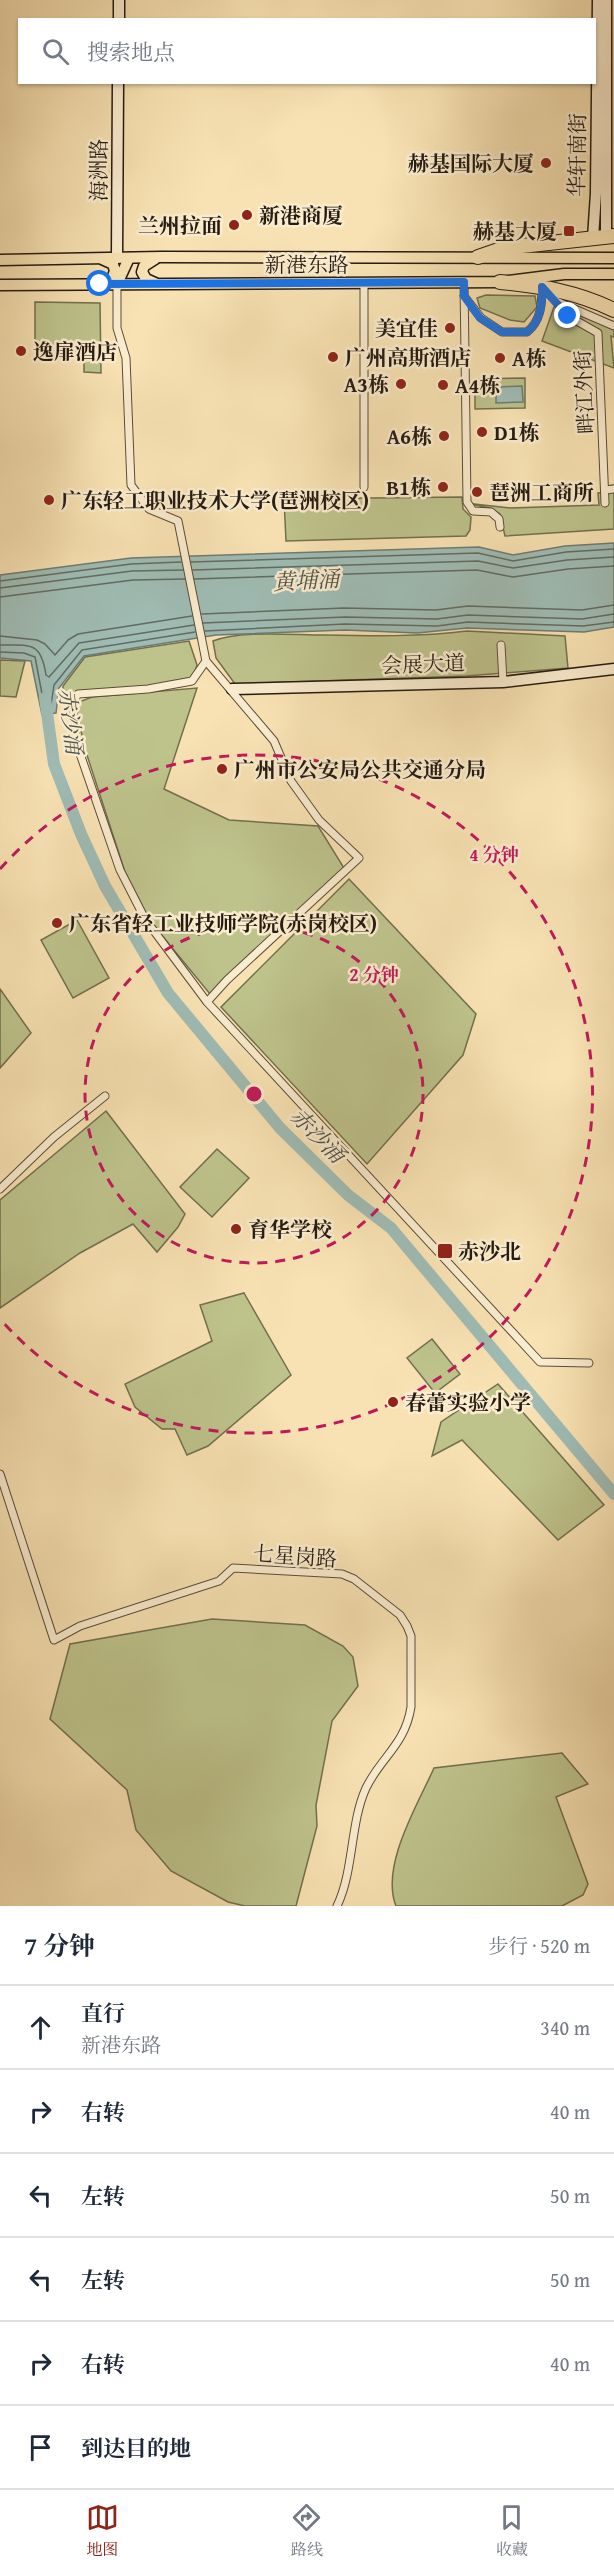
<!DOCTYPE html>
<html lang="zh">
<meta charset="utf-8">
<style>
body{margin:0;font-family:"Gentium Book Plus","Noto Serif SC",serif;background:#f2f2f3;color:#1f2937}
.stop{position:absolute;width:18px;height:18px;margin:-14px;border:4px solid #1a73e8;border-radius:50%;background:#fff}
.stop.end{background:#1a73e8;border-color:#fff;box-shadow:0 2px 6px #0008}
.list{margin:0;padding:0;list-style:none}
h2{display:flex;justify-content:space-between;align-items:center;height:78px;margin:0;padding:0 24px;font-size:26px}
h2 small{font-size:20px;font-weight:400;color:#747a83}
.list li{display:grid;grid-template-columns:39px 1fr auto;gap:18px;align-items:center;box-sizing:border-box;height:84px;padding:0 24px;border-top:2px solid #e0e1e3}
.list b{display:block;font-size:22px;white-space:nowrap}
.list p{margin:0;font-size:20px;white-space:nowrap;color:#747a83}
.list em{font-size:20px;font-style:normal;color:#747a83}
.icon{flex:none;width:33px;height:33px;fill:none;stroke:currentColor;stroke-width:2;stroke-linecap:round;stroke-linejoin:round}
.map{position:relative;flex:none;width:614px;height:1906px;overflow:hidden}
.search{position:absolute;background:#fff;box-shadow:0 2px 4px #0004;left:18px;right:18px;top:18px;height:66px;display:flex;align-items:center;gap:15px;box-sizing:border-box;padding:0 21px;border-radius:0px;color:#747a83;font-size:22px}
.sheet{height:582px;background:#fff}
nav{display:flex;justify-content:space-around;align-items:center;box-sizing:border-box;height:84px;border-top:2px solid #e0e1e3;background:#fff;font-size:16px;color:#747a83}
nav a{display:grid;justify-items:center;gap:3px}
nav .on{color:#8f2418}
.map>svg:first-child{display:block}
.green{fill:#bec38c;stroke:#726f4e;stroke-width:1.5}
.water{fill:#9fbcb4;stroke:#6e7c73;stroke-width:1.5}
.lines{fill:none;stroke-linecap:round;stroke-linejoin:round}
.shore{stroke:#626c62;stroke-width:1.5}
.river{stroke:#9fbcb4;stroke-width:12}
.street-casing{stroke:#5a4d3a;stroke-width:9}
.secondary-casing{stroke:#251b11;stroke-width:13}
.primary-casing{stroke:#251b11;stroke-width:13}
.highway-casing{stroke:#251b11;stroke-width:16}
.street{stroke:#faecce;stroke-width:7}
.secondary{stroke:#faecce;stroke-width:10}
.primary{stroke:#f8e2b3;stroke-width:10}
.highway{stroke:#f8e2b3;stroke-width:14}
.route{stroke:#1a73e8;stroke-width:8}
.ring{fill:none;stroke:#c2185b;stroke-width:3;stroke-dasharray:10 8}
.poi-dot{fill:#8f2418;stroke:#faecce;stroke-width:2}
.labels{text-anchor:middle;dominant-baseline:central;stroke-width:5;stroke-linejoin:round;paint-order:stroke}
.street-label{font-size:21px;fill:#251b11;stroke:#faecce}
.poi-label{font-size:21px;font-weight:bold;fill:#251b11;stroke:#faecce;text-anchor:start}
.water-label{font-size:22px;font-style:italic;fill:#50534a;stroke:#faecce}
.centre{fill:#c2185b;stroke:#faecce;stroke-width:3}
.ring-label{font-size:18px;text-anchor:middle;font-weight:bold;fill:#c2185b;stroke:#faecce;stroke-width:5;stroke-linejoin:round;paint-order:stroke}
</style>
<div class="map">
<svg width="614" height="1906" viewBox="0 0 614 1906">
<rect width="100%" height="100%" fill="#f8e2b3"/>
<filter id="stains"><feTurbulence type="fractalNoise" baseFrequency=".00333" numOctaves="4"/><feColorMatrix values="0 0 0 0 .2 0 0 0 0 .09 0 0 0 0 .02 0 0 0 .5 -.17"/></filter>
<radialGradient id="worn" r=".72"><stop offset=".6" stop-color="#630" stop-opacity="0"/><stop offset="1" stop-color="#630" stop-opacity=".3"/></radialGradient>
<g class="green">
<polygon points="486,295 535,296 537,307 524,322 510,320 480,308 477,298"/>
<polygon points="35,302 100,303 101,373 84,372 84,351 35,351"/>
<polygon points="554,307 577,311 614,328 614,337 611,336 614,368 542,341"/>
<polygon points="525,378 525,408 475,409 475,379"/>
<polygon points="614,485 614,529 505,536 500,514 490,508 475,505 474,504 511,508 599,505 598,493 608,492 608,486"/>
<polygon points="462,497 463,509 471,517 470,530 466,536 286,541 284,499"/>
<path d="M467 631 565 636 568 668 466 676 235 684 216 658 213 641C240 630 293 635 323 635 371 636 420 637 467 631Z"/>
<polygon points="189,641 197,665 192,680 149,687 80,692 69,696 63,693 63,686 85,657"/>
<polygon points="0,660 25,661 16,697 0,696"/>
<polygon points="197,688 164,789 229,820 318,826 344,868 210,994 150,921 125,872 86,752 77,714 79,702 92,697"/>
<polygon points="349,879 476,1014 463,1055 367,1164 221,1007"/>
<polygon points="77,920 109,978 73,998 41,940"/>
<polygon points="0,989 31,1033 0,1068"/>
<polygon points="106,1111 185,1214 178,1227 157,1252 133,1224 80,1253 0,1308 0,1200"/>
<polygon points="217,1149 249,1178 212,1217 180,1187"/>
<polygon points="244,1293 291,1375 208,1446 187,1455 175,1429 162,1429 135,1407 125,1384 212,1341 200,1305"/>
<polygon points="432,1339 460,1374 435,1393 407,1358"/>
<polygon points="498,1384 604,1505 558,1540 462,1440 432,1456 441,1422"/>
<polygon points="212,1619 305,1625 343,1646 353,1657 358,1686 332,1721 316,1805 317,1826 296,1906 245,1906 228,1902 171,1871 136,1830 127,1790 50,1719 70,1644"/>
<path d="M562 1753 588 1784 556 1797 588 1884 583 1895 562 1906H396C380 1866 418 1804 434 1768Z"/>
</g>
<g class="water">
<polygon points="522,386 523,402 496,403 496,387"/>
<polygon points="614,543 614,627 584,632 467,628 417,633 345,630 216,635 84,656 59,688 56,713 42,715 31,661 0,658 0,575 131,558 479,547 513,555 565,546"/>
</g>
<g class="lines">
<g class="shore">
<polyline points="191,562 478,553 513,561 566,552 614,549"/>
<polyline points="193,570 478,561 513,568 567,560 614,557"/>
<polyline points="194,579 477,570 513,577 568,569 614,566"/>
<polyline points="0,581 131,564 181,562"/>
<polyline points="0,588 132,571 183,570"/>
<polyline points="0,597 133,580 185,579"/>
<polyline points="202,614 344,608 436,610 468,606 582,610 614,605"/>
<polyline points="203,623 345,617 437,619 468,615 582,619 614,614"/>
<polyline points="205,631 345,624 437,626 468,622 583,626 614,622"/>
<polyline points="0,636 37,640 45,644 55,655 68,640 78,634 192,616"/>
<path d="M0 645C30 645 41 641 46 675L49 677 79 643 194 625"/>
<polyline points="0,652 24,653 35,657 43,699 48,707 51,705 54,685 82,650 195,632"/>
</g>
<polyline class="river" points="45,698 54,764 81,834 105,886 168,993 280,1128 348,1195 391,1228 614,1494"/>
<g class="street-casing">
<g id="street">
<polyline points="464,282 467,502 473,511 491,512 499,519 500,527"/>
<polyline points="117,284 117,328 126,358 131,485 149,509 178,521 206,661 274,741 291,781 319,820 359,858 227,980 207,1002"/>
<polyline points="546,291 556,301 614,326"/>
<path d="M464 296 481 318 502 332H527C541 321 542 304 542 287"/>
<polyline points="556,301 568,316 598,333 605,503"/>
<polyline points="364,487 364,283"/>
<polyline points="605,490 614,489"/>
<polyline points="501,645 503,682"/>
<polyline points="206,661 192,681 148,689 78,694 72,704 77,745 120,870 145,919 207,1002 540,1362 589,1363"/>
<polyline points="0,1189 54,1137 105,1096"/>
<path d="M0 1474 54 1640 80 1626 219 1581 233 1568 342 1574 354 1579 400 1615 407 1626 411 1636V1707C405 1745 381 1757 366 1788 350 1823 354 1871 337 1906"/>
</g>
</g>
<g class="secondary-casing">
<g id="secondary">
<polyline points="119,20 119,0"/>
<polyline points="606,237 606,0"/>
<polyline points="593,238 596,193 598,0"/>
<polyline points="117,258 118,82"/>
<polyline points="232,689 503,682 614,669"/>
</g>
</g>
<g class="primary-casing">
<g id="primary">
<polyline points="102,259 113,264 115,271 112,279 103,283"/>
<polyline points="0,260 161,257 614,258"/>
<polyline points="155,283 146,279 142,272 144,266 155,259"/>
<polyline points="117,284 129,258"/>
<polyline points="0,285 500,282 564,274 614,274"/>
</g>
</g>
<g class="highway-casing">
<g id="highway">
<polyline points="478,257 504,248 614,236"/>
<path d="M500 282C541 286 577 292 614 310"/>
</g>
</g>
<use href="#street" class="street"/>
<use href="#secondary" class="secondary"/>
<use href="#primary" class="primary"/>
<use href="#highway" class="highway"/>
</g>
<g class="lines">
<path class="route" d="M100 284 464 282V296L480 318 502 332H527C541 321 543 304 542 287L568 316"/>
</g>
<g class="ring">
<circle cx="254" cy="1094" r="169"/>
<path d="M0 869A339 339 0 1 1 0 1319"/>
</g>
<g class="poi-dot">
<circle cx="546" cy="163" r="6"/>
<circle cx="247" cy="215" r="6"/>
<circle cx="234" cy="225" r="6"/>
<rect x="563" y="225" width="12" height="12" rx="3"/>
<circle cx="450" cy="328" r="6"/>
<circle cx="21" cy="351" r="6"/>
<circle cx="333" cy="357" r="6"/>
<circle cx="500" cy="358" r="6"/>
<circle cx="401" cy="384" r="6"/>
<circle cx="443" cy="385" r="6"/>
<circle cx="482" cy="432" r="6"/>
<circle cx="444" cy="436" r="6"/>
<circle cx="443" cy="487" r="6"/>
<circle cx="477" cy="492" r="6"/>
<circle cx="49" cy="500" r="6"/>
<circle cx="222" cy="769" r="6"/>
<circle cx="57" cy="923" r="6"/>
<circle cx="236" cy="1229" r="6"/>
<rect x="437" y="1243" width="16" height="16" rx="3"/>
<circle cx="393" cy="1402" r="6"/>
</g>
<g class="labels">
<g class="street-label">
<text transform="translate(577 155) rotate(-89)">华轩南街</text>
<text transform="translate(98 170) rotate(-90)">海洲路</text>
<text x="307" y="264">新港东路</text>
<text transform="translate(584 392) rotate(-93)">畔江外街</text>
<text transform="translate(423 664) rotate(-2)">会展大道</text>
<text transform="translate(295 1556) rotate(4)">七星岗路</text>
</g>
<g class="poi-label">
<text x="534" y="163" text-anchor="end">赫基国际大厦</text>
<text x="259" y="215">新港商厦</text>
<text x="222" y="225" text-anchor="end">兰州拉面</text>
<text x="557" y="231" text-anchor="end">赫基大厦</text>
<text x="438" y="328" text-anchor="end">美宜佳</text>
<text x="33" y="351">逸扉酒店</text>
<text x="345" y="357">广州高斯酒店</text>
<text x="512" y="358">A栋</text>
<text x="389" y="384" text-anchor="end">A3栋</text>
<text x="455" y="385">A4栋</text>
<text x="494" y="432">D1栋</text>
<text x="432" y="436" text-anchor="end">A6栋</text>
<text x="431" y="487" text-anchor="end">B1栋</text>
<text x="489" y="492">琶洲工商所</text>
<text x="61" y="500">广东轻工职业技术大学(琶洲校区)</text>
<text x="234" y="769">广州市公安局公共交通分局</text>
<text x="69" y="923">广东省轻工业技师学院(赤岗校区)</text>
<text x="248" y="1229">育华学校</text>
<text x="458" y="1251">赤沙北</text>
<text x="405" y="1402">春蕾实验小学</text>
</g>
<g class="water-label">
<text transform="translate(306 580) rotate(-3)">黄埔涌</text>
<text transform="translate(71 721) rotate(83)">赤沙涌</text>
<text transform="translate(318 1135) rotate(45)">赤沙涌</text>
</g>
</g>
<circle cx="254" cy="1094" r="9" class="centre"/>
<g class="ring-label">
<text x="494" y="861">4 分钟</text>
<text x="374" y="981">2 分钟</text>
</g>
<rect width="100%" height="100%" filter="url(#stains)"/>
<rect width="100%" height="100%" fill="url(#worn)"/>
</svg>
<div class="stop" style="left:100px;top:284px"></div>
<div class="stop end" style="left:568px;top:316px"></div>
<div class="search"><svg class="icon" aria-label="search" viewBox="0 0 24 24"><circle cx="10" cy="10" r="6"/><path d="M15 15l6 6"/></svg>搜索地点</div>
</div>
<section class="sheet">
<h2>7 分钟<small>步行 · 520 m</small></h2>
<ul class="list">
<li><svg class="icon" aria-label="ahead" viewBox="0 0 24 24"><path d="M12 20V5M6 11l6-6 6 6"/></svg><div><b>直行</b><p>新港东路</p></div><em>340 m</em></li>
<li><svg class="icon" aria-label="right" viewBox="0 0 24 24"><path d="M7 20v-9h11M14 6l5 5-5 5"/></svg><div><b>右转</b></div><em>40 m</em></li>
<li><svg class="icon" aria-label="left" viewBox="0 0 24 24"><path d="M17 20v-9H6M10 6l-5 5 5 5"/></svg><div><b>左转</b></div><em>50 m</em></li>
<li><svg class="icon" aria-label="left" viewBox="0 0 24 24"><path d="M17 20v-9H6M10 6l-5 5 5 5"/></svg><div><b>左转</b></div><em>50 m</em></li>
<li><svg class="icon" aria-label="right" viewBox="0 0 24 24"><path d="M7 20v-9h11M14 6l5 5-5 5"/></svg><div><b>右转</b></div><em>40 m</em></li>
<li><svg class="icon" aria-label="arrive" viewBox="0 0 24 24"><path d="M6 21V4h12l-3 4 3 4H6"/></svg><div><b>到达目的地</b></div></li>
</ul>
</section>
<nav>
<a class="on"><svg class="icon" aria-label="map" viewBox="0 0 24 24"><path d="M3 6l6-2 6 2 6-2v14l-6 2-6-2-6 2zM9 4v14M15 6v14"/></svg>地图</a>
<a><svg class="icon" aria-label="directions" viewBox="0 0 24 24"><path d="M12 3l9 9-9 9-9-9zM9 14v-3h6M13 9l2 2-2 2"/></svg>路线</a>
<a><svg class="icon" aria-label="saved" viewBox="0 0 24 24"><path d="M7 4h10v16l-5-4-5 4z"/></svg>收藏</a>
</nav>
